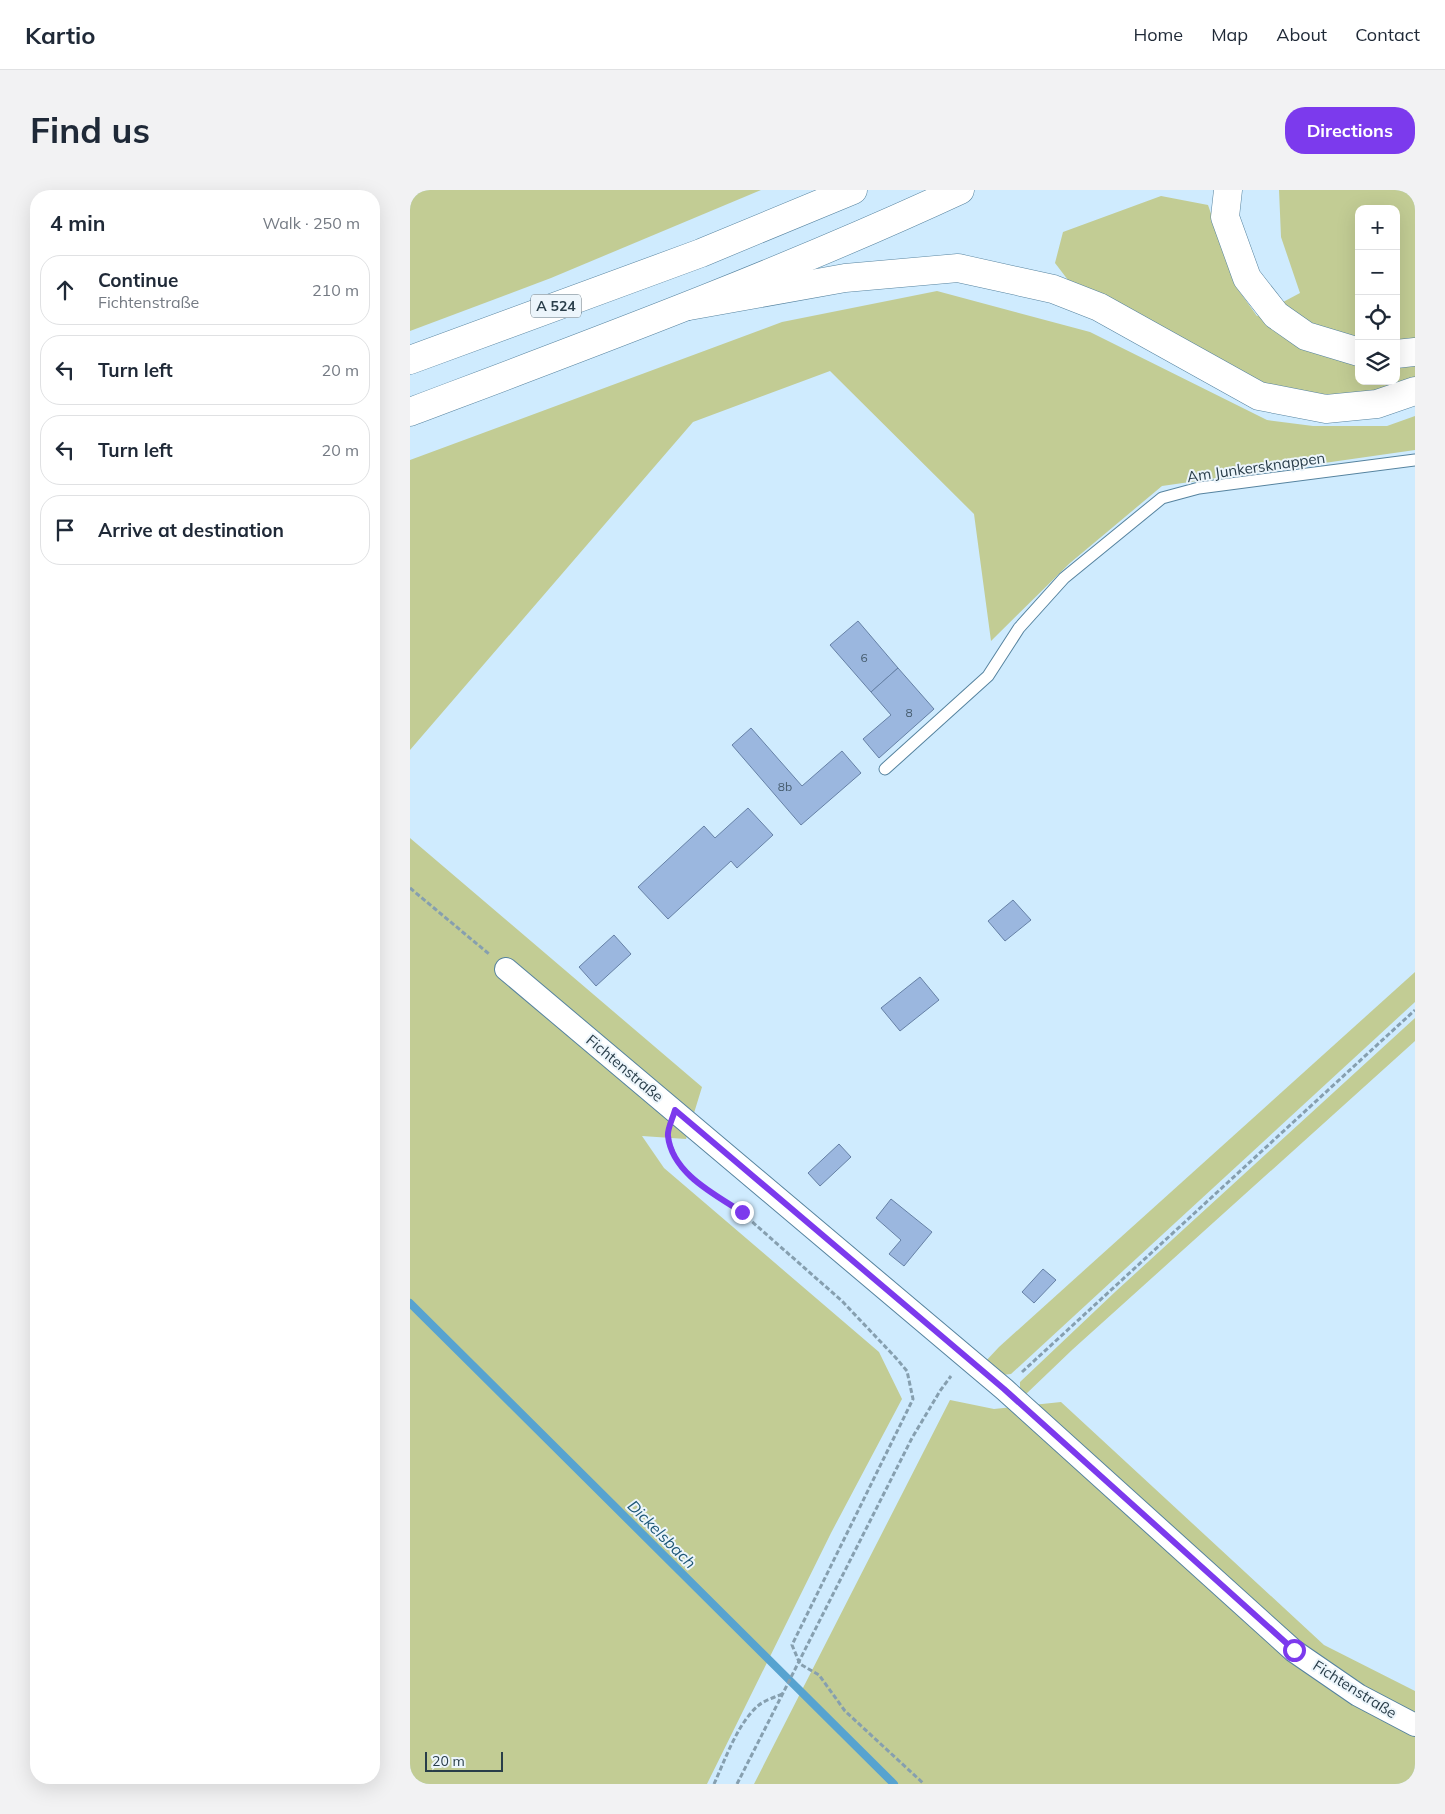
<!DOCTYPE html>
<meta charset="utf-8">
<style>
body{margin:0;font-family:Mulish,sans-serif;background:#f2f2f3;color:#1f2937}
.controls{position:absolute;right:15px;top:15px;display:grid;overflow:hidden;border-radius:10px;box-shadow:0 5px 20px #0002}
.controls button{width:45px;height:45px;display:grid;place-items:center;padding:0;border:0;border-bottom:1px solid #e0e1e3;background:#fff;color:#1f2937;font:25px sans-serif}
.scale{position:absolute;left:15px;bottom:12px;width:78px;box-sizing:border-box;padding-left:5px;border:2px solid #293d49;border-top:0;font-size:14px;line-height:18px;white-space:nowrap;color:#293d49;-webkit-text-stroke:4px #ecf5fb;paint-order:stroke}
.stop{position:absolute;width:15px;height:15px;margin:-11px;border:4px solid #7c3aed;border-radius:50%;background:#fff}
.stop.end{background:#7c3aed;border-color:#fff;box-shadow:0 1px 5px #0008}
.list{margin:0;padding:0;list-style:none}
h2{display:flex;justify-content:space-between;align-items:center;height:65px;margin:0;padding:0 20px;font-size:21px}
h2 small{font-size:16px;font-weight:400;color:#747a83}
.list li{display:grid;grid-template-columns:32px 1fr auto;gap:15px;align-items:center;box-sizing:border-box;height:70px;margin:0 10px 10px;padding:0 10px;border:1px solid #e0e1e3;border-radius:20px}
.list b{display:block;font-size:19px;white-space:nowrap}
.list p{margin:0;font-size:16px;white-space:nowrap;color:#747a83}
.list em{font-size:16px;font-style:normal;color:#747a83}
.icon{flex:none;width:28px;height:28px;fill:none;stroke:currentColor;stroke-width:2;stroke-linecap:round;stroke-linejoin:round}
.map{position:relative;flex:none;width:1005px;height:1594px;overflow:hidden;border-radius:20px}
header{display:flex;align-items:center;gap:30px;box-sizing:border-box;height:70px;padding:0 25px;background:#fff;border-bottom:1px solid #e0e1e3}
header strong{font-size:24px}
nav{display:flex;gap:28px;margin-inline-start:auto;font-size:18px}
.intro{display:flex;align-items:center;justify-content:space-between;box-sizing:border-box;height:120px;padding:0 30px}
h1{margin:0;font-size:35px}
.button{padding:12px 22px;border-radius:20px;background:#7c3aed;color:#fff;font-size:18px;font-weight:700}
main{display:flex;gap:30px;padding:0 30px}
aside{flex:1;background:#fff;border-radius:20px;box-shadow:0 5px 20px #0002}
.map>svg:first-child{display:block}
.green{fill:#c2cc94;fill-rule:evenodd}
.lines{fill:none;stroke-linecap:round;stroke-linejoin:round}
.stream{stroke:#57a3d0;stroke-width:8}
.building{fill:#9bb7df;stroke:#6681a6}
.service-casing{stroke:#56839f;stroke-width:13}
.minor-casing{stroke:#56839f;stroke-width:24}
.motorway-casing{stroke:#56839f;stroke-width:29}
.path{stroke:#869faf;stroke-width:3;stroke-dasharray:5 2.5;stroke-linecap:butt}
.service{stroke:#fff;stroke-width:11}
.minor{stroke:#fff;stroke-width:22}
.motorway{stroke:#fff;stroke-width:28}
.route{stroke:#7c3aed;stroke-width:6}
.labels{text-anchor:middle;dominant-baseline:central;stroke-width:4;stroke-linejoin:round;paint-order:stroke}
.number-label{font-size:12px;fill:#465c6e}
.shield{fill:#ecf5fb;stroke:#64747e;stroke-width:1}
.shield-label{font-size:14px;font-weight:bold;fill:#293d49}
.street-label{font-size:15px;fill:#293d49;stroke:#ecf5fb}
.water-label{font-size:16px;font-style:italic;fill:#1d5776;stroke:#ecf5fb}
</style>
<header>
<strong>Kartio</strong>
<nav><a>Home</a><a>Map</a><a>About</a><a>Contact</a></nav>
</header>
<div class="intro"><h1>Find us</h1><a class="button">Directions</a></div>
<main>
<aside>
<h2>4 min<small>Walk · 250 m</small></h2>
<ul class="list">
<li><svg class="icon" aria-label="ahead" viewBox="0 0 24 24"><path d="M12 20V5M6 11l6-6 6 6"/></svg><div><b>Continue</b><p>Fichtenstraße</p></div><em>210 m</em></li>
<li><svg class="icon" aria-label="left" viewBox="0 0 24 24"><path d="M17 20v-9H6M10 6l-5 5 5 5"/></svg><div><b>Turn left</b></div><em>20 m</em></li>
<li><svg class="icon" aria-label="left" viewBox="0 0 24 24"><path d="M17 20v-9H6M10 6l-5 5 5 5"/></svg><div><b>Turn left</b></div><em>20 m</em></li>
<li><svg class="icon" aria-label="arrive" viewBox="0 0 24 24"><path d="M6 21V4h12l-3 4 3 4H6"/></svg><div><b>Arrive at destination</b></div></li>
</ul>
</aside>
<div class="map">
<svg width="1005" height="1594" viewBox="0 0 1005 1594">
<rect width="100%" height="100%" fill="#cfebfe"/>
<g class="green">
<polygon points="0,0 351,0 141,88 0,141"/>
<path d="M869 0H1005V193L917 211 851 198 658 90 645 73 653 42 751 6 798 15 827 98 847 126 890 103 871 47ZM949 19H986V191H949Z"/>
<polygon points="527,101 680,142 857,230 903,236 977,236 1005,226 1005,260 752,296 660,373 581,451 564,324 420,181 283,232 0,560 0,270 372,132"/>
<polygon points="0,648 292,897 276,949 232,946 254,978 469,1162 492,1209 421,1343 297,1594 0,1594"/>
<polygon points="1005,782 1005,812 601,1184 592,1185 574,1173 589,1157"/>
<polygon points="1005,828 1005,851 662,1160 615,1205 610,1200 610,1192 705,1102"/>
<polygon points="540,1210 584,1219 651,1212 914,1455 1005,1501 1005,1594 344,1594"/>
</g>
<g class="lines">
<polyline class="stream" points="0,1113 484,1594"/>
</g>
<g class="building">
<polygon points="448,431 488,478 461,502 420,455"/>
<polygon points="488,478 524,519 469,568 453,549 481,525 461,502"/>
<polygon points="341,538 392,596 432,561 451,583 391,635 322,555"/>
<polygon points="338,618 363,645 327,678 321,671 258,729 228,697 294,636 305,648"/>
<polygon points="603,710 621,730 595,751 578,731"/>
<polygon points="204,745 221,764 186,796 169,777"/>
<polygon points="510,787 529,810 490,841 471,818"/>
<polygon points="429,954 441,967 410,996 398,983"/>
<polygon points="481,1009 522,1042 494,1076 479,1064 491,1050 466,1028"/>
<polygon points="633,1079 646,1090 624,1113 612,1102"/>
</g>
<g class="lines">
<g class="service-casing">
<polyline id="service" points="475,579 578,486 609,438 654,388 752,308 789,298 1005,270"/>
</g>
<g class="minor-casing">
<polyline id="minor" points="96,779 594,1199 884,1461 948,1505 1005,1535"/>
</g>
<g class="motorway-casing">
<g id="motorway">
<polyline points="818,0 815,27 837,88 866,125 896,146 949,162"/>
<polyline points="279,116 435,88 548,78 643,99 689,117 849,206 916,219 967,214 1005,201"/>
<polyline points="986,164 1005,162"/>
<polyline points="0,170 291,63 443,0"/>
<path d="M0 222C185 152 371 83 550 0"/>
</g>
</g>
<g class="path">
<polyline points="0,698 79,764"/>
<polyline points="259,950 269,975 300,1002 331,1022 432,1111 486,1168 497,1181 503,1209 382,1455 390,1474 409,1485 435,1521 514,1594"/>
<polyline points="612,1182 1005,820"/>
<path d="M304 1594C315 1570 328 1532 349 1515 355 1510 366 1507 374 1503"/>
<polyline points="327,1594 502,1248 530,1201 541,1186"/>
</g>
<use href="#service" class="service"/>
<use href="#minor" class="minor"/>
<use href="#motorway" class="motorway"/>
</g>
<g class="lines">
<path class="route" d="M332 1022C304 1004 262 983 258 946 257 939 263 928 265 920L594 1199 884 1460"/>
</g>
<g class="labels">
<g class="number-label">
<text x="454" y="467">6</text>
<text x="499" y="522">8</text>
<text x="375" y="596">8b</text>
</g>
<rect class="shield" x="121" y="104.5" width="50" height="23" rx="4"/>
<g class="shield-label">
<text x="146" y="116">A 524</text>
</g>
<g class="street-label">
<text transform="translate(846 277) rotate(-8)">Am Junkersknappen</text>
<text transform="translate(215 878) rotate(40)">Fichtenstraße</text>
<text transform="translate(945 1499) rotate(32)">Fichtenstraße</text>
</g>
<g class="water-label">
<text transform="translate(252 1344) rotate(45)">Dickelsbach</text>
</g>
</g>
</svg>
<div class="controls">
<button>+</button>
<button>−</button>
<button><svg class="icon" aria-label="locate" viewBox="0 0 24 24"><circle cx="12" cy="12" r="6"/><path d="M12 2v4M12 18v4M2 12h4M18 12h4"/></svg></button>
<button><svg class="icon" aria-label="layers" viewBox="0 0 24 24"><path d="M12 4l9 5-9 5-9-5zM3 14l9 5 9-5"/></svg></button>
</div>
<div class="scale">20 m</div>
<div class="stop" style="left:884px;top:1460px"></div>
<div class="stop end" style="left:332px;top:1022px"></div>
</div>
</main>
